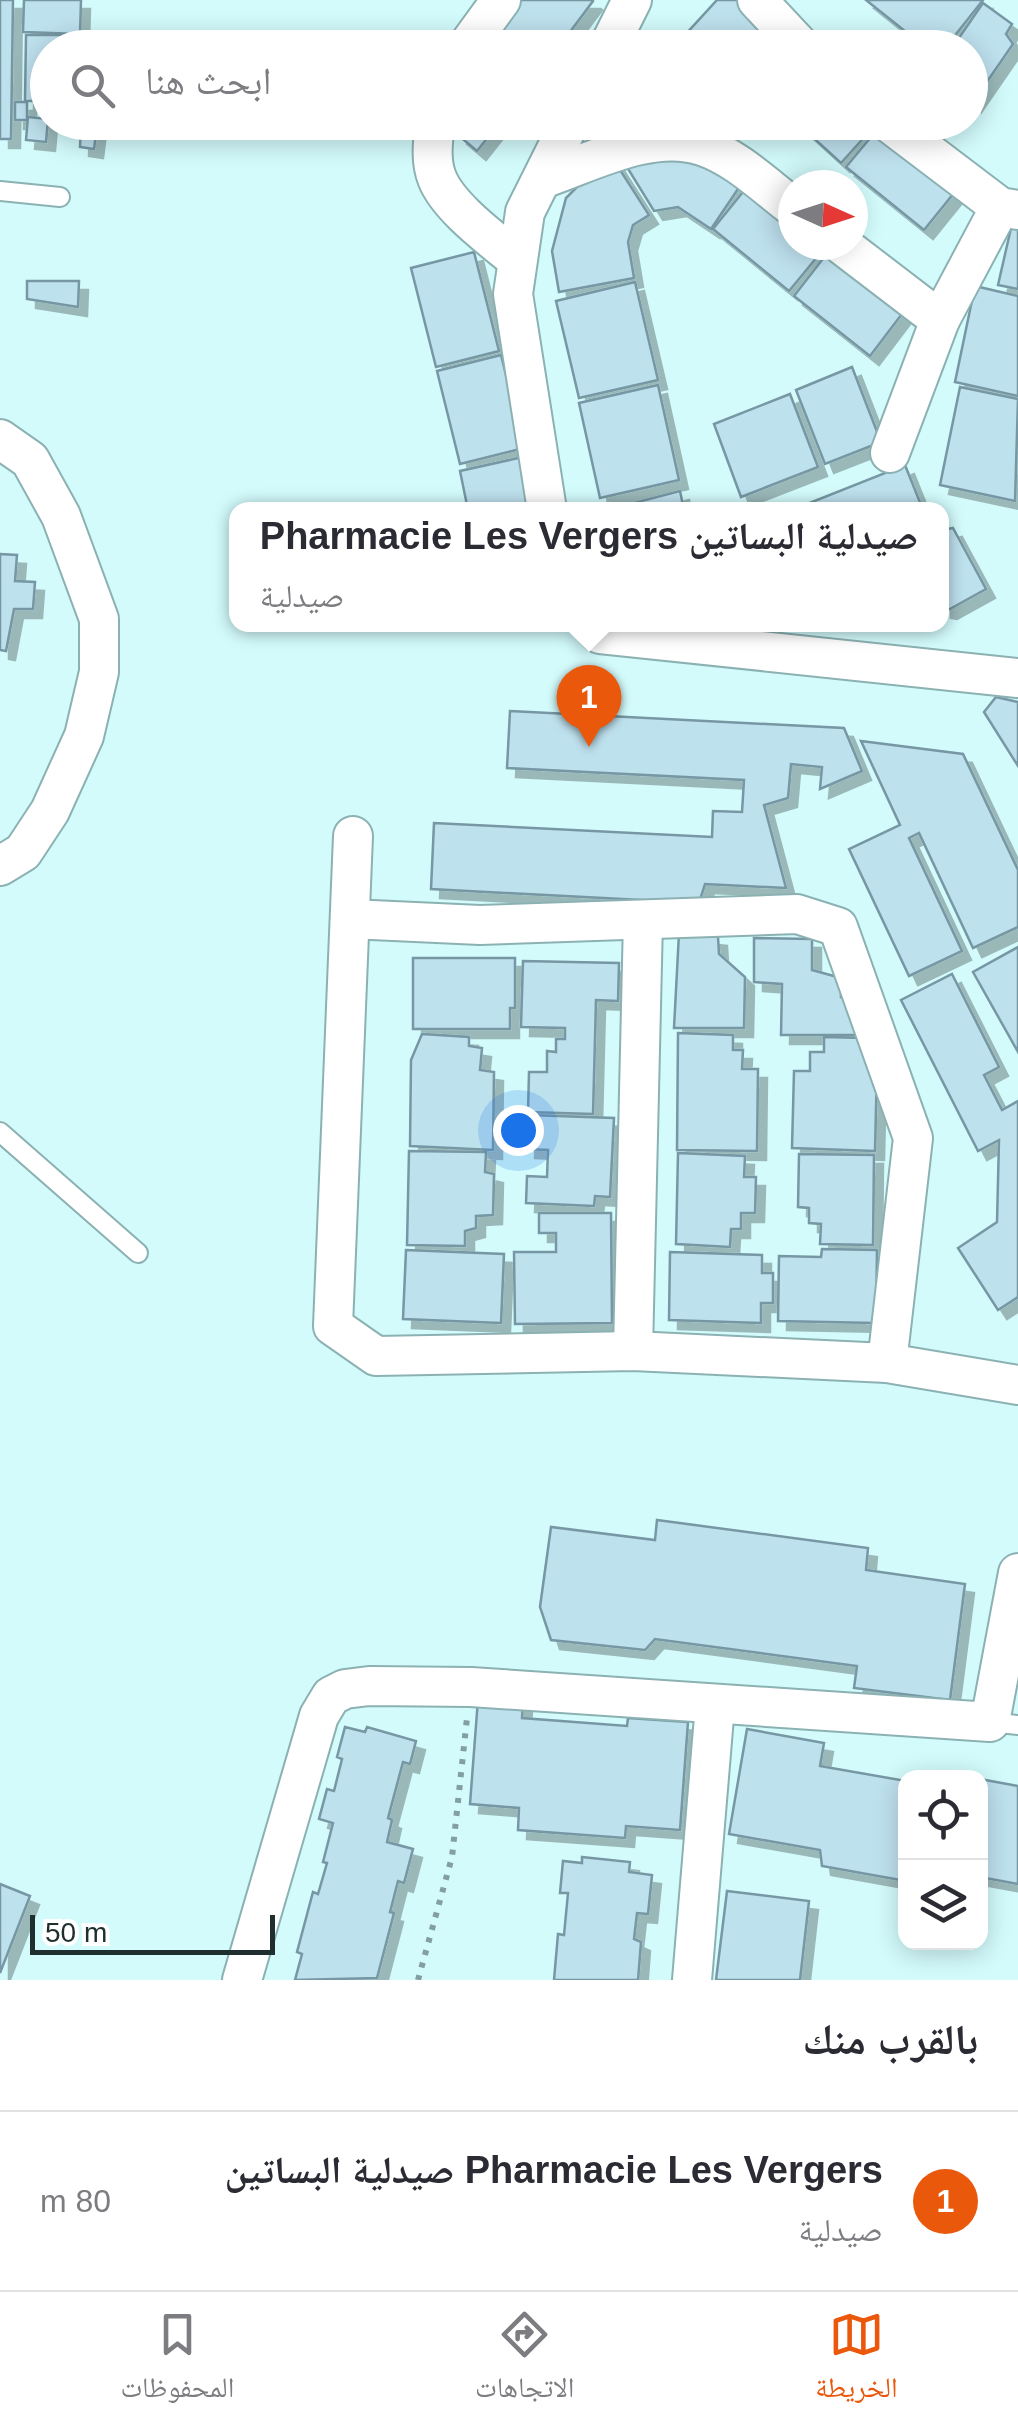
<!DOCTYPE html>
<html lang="ar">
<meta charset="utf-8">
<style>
body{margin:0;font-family:Arial,"Noto Naskh Arabic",sans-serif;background:#f2f2f3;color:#2b2b33;direction:rtl}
.controls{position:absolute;right:30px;bottom:30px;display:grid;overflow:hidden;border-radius:20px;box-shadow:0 5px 25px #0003}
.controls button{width:90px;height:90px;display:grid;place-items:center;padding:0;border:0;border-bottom:2px solid #e1e1e2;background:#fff;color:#2b2b33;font:50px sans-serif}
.compass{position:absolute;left:778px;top:170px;width:90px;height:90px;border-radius:50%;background:#fff;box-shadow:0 5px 25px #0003;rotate:93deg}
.scale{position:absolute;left:30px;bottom:25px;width:245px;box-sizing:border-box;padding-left:10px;border:5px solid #1f2e2e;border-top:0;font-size:28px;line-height:35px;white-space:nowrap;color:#1f2e2e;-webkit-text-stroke:8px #fff;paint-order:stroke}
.you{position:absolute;left:518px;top:1130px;width:35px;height:35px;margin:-25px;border:8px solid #fff;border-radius:50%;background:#1a73e8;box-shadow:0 0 0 15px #1a73e833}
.badge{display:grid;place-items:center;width:65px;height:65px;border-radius:50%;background:#ea580c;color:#fff;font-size:32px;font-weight:700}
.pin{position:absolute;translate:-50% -82px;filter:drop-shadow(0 2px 5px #0008)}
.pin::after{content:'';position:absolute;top:52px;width:35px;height:30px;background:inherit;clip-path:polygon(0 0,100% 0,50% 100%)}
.popup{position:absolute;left:229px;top:502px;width:720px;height:130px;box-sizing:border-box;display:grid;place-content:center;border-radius:20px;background:#fff;filter:drop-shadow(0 2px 8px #0005);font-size:32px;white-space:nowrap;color:#7c7c81}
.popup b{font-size:38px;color:#2b2b33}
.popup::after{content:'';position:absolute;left:50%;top:100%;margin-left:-20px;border:20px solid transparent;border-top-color:#fff}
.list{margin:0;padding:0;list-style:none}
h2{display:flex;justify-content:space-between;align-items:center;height:130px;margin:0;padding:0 40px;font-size:42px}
h2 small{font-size:32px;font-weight:400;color:#7c7c81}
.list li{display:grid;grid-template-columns:65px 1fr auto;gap:30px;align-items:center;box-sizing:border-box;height:180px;padding:0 40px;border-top:2px solid #e1e1e2}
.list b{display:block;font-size:38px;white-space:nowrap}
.list p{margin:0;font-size:32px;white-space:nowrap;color:#7c7c81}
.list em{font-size:32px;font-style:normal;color:#7c7c81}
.icon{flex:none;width:55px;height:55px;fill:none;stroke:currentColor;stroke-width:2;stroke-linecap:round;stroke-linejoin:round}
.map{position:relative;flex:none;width:1018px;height:1980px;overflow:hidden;direction:ltr}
.search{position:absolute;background:#fff;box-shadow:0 5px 25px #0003;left:30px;right:30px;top:30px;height:110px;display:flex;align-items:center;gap:25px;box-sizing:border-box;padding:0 35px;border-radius:55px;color:#7c7c81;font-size:38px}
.sheet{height:310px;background:#fff}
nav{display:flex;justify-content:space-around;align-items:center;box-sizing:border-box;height:140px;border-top:2px solid #e1e1e2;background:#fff;font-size:28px;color:#7c7c81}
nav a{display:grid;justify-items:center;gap:5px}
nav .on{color:#ea580c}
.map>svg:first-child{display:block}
.building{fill:#bee1ee;stroke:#7697a3;stroke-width:2.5;filter:url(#shadow)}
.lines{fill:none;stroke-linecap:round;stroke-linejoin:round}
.service-casing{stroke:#8cb1b3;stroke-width:22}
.minor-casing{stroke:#8cb1b3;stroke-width:42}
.path{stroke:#839fa0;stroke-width:6;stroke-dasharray:5 8;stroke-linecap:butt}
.service{stroke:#fff;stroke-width:18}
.minor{stroke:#fff;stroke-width:38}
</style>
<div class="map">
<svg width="1018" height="1980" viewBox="0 0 1018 1980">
<defs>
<filter id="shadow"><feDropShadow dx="9" dy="9" stdDeviation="0" flood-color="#0004"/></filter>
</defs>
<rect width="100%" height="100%" fill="#d3fbfc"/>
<g class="building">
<polygon points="0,0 13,0 11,139 0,139"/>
<polygon points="24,0 81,0 80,34 23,32"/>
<polygon points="520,0 592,0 593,1 558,48 483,48"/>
<polygon points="717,0 745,0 798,48 699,48 685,35"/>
<polygon points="866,0 983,0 945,48 926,48"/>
<polygon points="983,3 1012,24 1006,34 1013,44 973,102 970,48 952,48"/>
<polygon points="26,35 69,35 69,48 48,48 48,109 43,109 42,101 25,101"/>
<polygon points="71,35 117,35 117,48 72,48"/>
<rect x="15" y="102" width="12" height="18"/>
<polygon points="28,117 48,119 46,142 26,140"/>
<polygon points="459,122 500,122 477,151 458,135"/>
<polygon points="796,122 877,123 841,163"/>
<polygon points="81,124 97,125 94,149 80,147"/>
<polygon points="881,125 958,188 924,230 846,167"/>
<polygon points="711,158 744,180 711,229 678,207 654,211 622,159"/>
<polygon points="615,162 649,215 633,225 628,242 634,278 559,292 552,251 566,198 596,168"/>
<polygon points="751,182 793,216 793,245 827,245 789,291 713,229"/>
<polygon points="1014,215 1018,216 1018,289 998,285"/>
<polygon points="832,247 908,306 870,356 794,296"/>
<polygon points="474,252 499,351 436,367 411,268"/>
<polygon points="27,281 79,281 78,307 27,299"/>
<polygon points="635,282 658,380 579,398 556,301"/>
<polygon points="975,286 1018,296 1018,396 955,382"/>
<polygon points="501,355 524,448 460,464 437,371"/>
<polygon points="852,367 881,442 825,464 796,390"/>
<polygon points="658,385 679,480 600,498 579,403"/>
<polygon points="960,387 1018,399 1015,501 940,485"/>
<polygon points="790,394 818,467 741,497 714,424"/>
<polygon points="523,457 534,510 468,510 460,471"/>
<polygon points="905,465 923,510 792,510"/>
<polygon points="680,491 684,510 607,510"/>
<polygon points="953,528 986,589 948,610 942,609 942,530"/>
<polygon points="0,554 17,555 15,581 35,582 33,609 14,609 6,651 0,650"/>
<polygon points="996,697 1018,702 1018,766 984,712"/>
<polygon points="510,711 844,728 862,771 820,789 822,767 791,764 788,798 764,805 786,888 705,884 699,903 431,889 434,823 712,837 713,811 742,812 744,780 507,768"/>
<polygon points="861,741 963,754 1018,870 1018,927 973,948 919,833 909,838 962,951 909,976 849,849 900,825"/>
<polygon points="679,933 718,937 719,954 745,977 744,1028 674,1028"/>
<polygon points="754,938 812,939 812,970 841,978 841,997 851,997 860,1035 781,1035 782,984 754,982"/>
<polygon points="1018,947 1018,1052 973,972"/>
<polygon points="413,958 515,958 515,1008 510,1008 510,1029 413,1029"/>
<polygon points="523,961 619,963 618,1001 596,1000 593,1114 528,1112 529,1072 547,1072 547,1051 556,1052 556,1039 565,1039 565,1028 521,1027"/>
<polygon points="952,974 999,1067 984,1075 1002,1110 1018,1101 1018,1297 998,1310 958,1248 997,1222 999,1140 978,1151 901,1000"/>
<polygon points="678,1033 733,1035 733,1050 743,1050 742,1069 758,1069 757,1151 677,1150"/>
<polygon points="422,1034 469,1037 469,1046 482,1048 480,1070 494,1072 493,1150 410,1146 411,1060"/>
<polygon points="824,1037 865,1038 877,1065 875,1151 792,1148 794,1071 810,1071 810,1052 824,1052"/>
<polygon points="528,1115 614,1118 610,1197 595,1196 594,1206 526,1203 527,1176 547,1177 548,1150 526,1149"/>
<polygon points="409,1151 486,1152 485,1172 494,1174 493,1215 476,1216 476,1228 465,1231 465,1246 407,1245"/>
<polygon points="678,1153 745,1156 744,1177 756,1177 755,1213 741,1213 741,1229 731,1229 730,1247 676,1244"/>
<polygon points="799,1154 874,1155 873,1245 820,1244 821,1224 809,1223 809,1208 798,1207"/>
<polygon points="539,1213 611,1213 612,1323 515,1324 514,1252 556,1252 556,1233 539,1233"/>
<polygon points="822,1249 877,1250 876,1323 778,1321 779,1256 821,1257"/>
<polygon points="406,1250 504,1254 501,1323 403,1319"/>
<polygon points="670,1252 762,1255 762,1273 773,1273 773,1303 761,1303 761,1323 669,1320"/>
<polygon points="657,1520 868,1548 866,1570 965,1584 950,1700 854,1688 857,1666 655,1639 645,1650 551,1640 540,1607 551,1527 655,1540"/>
<polygon points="478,1699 523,1702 522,1718 627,1726 628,1718 688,1722 680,1830 626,1826 625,1838 518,1830 519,1808 470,1804"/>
<polygon points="345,1727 365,1732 367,1727 416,1741 410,1764 403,1762 388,1818 392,1820 387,1842 413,1849 404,1883 398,1881 390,1912 394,1913 377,1978 295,1980 302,1954 297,1952 313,1892 318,1894 327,1863 323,1862 333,1823 319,1819 327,1789 334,1791 342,1759 337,1757"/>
<polygon points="747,1729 824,1743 820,1766 906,1781 906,1881 822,1866 820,1850 729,1834"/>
<polygon points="980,1779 1018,1786 1018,1884 980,1877"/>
<polygon points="582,1857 630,1862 629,1872 652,1875 648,1914 637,1913 634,1939 641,1942 638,1980 554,1980 558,1934 564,1935 568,1893 560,1893 563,1861 582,1863"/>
<polygon points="0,1884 30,1896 0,1973"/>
<polygon points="727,1891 809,1901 800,1980 716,1980"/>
</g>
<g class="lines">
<g class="service-casing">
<g id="service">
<polyline points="0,191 60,197"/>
<polyline points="0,1132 138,1253"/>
<polyline points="990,1722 1018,1725"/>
</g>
</g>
<g class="minor-casing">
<g id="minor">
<polyline points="757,0 802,48"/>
<polyline points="466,48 501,0"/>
<polyline points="608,48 632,0"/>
<path d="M435 122C433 141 430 160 437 178 448 207 492 239 516 259"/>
<polyline points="888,122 1000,207 1018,210"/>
<path d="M542 179C590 163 651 129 702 146 736 157 765 186 793 207"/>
<polyline points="842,245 940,320 1000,207"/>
<polyline points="0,439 30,460 61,516 99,619 99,672 84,736 50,811 23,852 0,866"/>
<polyline points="890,453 940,320"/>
<polyline points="547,510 513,294 525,212 570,122"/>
<polyline points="591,624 600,634 1018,678"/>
<polyline points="353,836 333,1326 376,1356 633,1351 887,1363 1018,1385"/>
<polyline points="350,919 480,925 797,914 838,927 913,1138 887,1363"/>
<polyline points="633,1351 643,920"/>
<polyline points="242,1980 319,1716 331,1696 345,1689 369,1686 471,1687 990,1722 1018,1573"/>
<polyline points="692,1980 715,1705"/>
</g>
</g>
<polyline class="path" points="418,1980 452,1857 467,1718"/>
<use href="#service" class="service"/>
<use href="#minor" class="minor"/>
</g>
</svg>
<div class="controls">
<button><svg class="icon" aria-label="locate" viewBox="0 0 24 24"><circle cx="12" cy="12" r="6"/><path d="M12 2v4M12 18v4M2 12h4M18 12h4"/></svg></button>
<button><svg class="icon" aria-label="layers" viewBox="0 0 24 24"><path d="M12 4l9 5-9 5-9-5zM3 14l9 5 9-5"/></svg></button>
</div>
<svg class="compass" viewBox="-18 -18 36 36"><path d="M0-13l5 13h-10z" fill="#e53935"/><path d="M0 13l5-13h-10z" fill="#7c7c81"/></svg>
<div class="scale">50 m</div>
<div class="you"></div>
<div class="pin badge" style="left:589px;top:747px">1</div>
<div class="popup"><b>Pharmacie Les Vergers صيدلية البساتين</b>صيدلية</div>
<div class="search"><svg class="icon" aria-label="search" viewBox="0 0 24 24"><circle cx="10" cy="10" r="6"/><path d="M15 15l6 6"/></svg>ابحث هنا</div>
</div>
<section class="sheet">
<h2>بالقرب منك<small></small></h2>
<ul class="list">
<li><span class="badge">1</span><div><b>Pharmacie Les Vergers صيدلية البساتين</b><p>صيدلية</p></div><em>80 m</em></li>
</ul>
</section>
<nav>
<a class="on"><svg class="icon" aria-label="map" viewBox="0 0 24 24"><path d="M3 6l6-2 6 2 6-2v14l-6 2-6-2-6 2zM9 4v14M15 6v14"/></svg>الخريطة</a>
<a><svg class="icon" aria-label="directions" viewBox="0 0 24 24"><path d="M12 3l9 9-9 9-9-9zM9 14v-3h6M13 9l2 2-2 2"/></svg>الاتجاهات</a>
<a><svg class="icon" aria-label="saved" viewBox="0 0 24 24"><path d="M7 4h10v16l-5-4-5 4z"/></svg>المحفوظات</a>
</nav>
